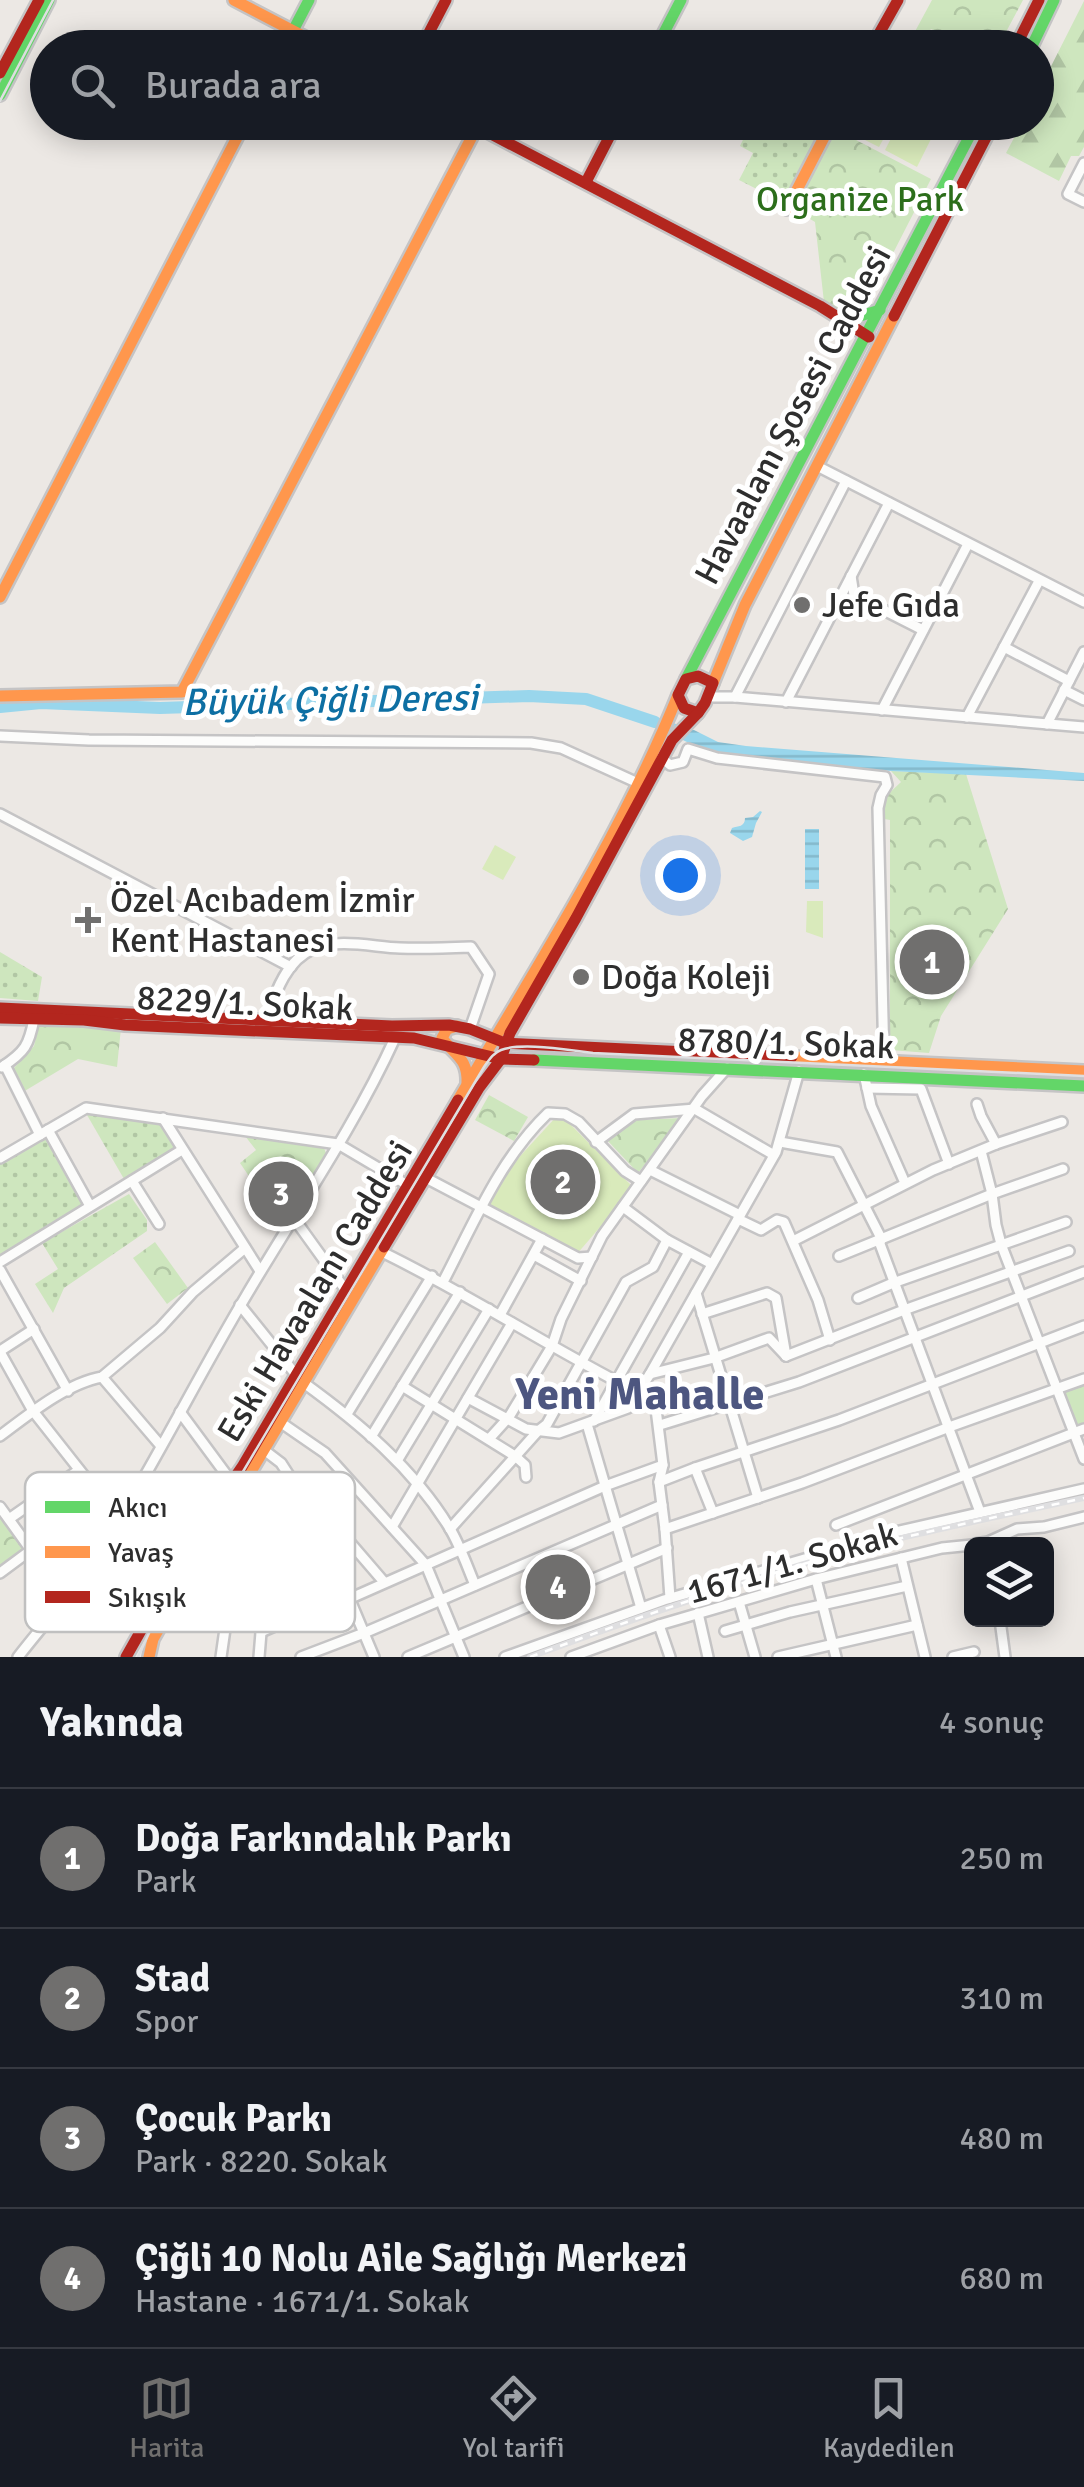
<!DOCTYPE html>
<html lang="tr">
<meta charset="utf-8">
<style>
body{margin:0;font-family:Signika,sans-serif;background:#20242c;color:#f1f3f6}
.controls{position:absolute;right:30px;bottom:30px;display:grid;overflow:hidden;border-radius:15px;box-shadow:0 5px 25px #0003}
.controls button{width:90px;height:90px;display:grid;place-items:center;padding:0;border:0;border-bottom:2px solid #363941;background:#171b24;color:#f1f3f6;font:50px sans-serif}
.you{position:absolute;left:680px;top:875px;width:35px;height:35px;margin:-25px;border:8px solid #fff;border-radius:50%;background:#1a73e8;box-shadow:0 0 0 15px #1a73e833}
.badge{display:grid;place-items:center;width:65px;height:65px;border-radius:50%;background:#706f6e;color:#fff;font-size:32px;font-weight:700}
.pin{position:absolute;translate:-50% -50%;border:5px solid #fff;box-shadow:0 2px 10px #0006}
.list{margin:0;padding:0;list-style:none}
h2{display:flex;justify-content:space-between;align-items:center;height:130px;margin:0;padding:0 40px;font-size:42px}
h2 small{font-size:32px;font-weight:400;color:#9ea1a6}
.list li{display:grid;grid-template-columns:65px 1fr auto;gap:30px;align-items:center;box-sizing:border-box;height:140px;padding:0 40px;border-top:2px solid #363941}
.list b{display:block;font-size:38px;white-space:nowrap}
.list p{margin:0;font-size:32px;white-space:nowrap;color:#9ea1a6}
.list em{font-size:32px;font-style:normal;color:#9ea1a6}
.icon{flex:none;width:55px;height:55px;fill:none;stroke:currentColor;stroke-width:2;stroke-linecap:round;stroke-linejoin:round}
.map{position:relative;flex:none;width:1084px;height:1657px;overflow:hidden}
.search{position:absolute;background:#171b24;box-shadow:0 5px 25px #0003;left:30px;right:30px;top:30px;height:110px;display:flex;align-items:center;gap:25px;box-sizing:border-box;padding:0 35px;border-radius:55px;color:#9ea1a6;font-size:38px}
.sheet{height:690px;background:#171b24}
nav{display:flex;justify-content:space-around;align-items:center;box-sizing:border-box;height:140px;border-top:2px solid #363941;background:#171b24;font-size:28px;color:#9ea1a6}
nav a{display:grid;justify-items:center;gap:5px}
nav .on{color:#706f6e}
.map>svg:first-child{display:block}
.grass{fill:url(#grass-dots)}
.forest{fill:url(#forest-firs)}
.park{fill:url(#park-crowns)}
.pitch{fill:#d9eabb}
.water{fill:url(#water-rules)}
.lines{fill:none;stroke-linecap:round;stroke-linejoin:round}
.river{stroke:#99d6ec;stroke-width:12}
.street-casing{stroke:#c5c4c5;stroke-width:14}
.fast-casing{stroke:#c5c4c5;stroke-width:16}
.slow-casing{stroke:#c5c4c5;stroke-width:16}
.jam-casing{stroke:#c5c4c5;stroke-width:16}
.street{stroke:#fcfcfb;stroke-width:9}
.fast{stroke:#63d668;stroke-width:11}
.slow{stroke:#ff974d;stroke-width:11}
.jam{stroke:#b3261e;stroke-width:11}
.tram{stroke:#dfdfe1;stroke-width:2.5}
.rail-casing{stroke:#dfdfe1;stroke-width:6}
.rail{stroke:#fff;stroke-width:2.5;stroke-dasharray:8;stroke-linecap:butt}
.poi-dot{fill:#706f6e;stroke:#fff;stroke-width:4}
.labels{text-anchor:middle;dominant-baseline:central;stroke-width:10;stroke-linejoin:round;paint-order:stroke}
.park-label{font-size:35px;fill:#2c6e1b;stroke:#fff}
.street-label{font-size:35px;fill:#2e2e2e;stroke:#fff}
.poi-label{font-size:35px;fill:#2e2e2e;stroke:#fff;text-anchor:start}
.water-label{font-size:38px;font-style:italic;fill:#0d6fa3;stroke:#fff}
.district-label{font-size:45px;font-weight:bold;fill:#4d5680;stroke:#fff}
.key{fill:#fff;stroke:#c0c0c0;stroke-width:2.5}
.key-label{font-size:28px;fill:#2e2e2e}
</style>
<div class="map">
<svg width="1084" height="1657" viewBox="0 0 1084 1657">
<defs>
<pattern id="grass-dots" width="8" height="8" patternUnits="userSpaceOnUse" patternTransform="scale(2.5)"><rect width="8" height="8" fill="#cee6be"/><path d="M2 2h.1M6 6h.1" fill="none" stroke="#b1c6a4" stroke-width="1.8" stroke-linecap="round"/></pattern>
<pattern id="forest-firs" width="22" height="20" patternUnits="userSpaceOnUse" patternTransform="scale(2.5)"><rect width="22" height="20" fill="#cee6be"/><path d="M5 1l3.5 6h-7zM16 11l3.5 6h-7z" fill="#b1c6a4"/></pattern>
<pattern id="park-crowns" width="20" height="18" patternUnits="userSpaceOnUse" patternTransform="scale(2.5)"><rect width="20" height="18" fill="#cee6be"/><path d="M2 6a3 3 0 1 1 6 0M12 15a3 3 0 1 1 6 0" fill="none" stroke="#b1c6a4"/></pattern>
<pattern id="water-rules" width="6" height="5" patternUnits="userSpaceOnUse" patternTransform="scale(2.5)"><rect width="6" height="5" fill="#99d6ec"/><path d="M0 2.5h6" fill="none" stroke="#84b8cb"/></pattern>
</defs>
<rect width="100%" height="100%" fill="#ece8e4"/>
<g class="grass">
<polygon points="751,123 824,123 782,202 739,180 753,153 740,146"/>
<polygon points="0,952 42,977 38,1001 0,998"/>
<polygon points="93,1112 161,1121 176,1147 124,1179 87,1115"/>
<polygon points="46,1137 83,1204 0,1257 0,1164"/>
<polygon points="129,1194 147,1220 147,1231 64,1288 53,1313 35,1284 58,1269 42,1243"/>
</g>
<polygon class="forest" points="1084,1 1084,147 1079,156 1071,156 1059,181 1006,153 1022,123 1036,122 1037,94"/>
<g class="park">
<polygon points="932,0 1023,0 998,47 967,47 931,29 922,43 912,37"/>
<polygon points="833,128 931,179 865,308 851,314 824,302 815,222 792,208"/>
<polygon points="891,771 966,774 1008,909 941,1016 929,1053 890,1050 890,820 884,819 884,798 901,782"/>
<polygon points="42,1023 121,1028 117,1067 78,1059 23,1092 13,1069 34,1046 38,1028"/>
<polygon points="489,1095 528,1117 514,1141 475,1120"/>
<polygon points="682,1118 638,1173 607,1140 637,1120"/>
<polygon points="245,1136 324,1148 326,1153 282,1225 240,1163 256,1150"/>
<polygon points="155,1242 188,1288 167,1304 133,1258"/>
<polygon points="1084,1383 1084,1424 1078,1427 1063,1391"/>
<polygon points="0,1512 27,1549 0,1568"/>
</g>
<g class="pitch">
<polygon points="852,122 892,122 892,123 879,147 847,131"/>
<polygon points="899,123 909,123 933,135 917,167 885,150"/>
<polygon points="495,845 516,857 503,880 482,869"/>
<polygon points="807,901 823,901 823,938 806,932"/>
<polygon points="556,1117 568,1122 634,1188 576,1255 492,1206 489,1202 501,1177"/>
</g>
<g class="water">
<polygon points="658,718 694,730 718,742 746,746 1084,773 1084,781 891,771 793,763 725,754 689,743 654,726"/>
<path d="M760 811 762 812 756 823 752 837 743 841 730 833 732 828C738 826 745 827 745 818L753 817Z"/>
<rect x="805" y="829" width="14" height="60"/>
</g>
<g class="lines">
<polyline class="river" points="0,707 41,703 160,708 529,696 586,699 655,722"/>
<g class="street-casing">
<g id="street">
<polyline points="1084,163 1068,194 1084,202"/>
<polyline points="817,466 1084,602"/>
<polyline points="851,576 854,595 923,630"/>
<polyline points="1004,647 1069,681"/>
<polyline points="1064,690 1084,700"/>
<polyline points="709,697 735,697 1084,727"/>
<polyline points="735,697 846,481"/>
<polyline points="786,702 889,503"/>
<polyline points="882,710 968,544"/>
<polyline points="967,717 1039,581"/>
<polyline points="1047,724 1084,652"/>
<polyline points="0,736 89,740 531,743 561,748 638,783"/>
<polyline points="660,756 670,765 683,762 688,749 717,758 885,777 887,785 881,795 878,808 884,1062"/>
<polyline points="0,814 291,967"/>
<path d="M266 1019C275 994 286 960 313 949 339 938 373 947 400 948 423 949 447 948 471 947L489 974 470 1029"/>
<polyline points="5,1065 40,1135"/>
<path d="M2 1067C25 1052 29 1045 34 1019"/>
<polyline points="864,1074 871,1106 905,1183"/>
<polyline points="867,1088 921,1089 949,1164"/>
<polyline points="977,1104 981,1116 996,1144"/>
<polyline points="163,1118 260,1271"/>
<polyline points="48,1130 90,1206"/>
<polyline points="596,1142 634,1114 695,1109 774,1155"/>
<polyline points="780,1142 837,1152 881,1238 880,1244 980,1512"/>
<polyline points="981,1151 992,1194 996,1225 1001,1244 1084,1459"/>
<polyline points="0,1158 86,1108 338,1144 409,1186"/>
<polyline points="650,1170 740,1215"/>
<polyline points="426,1178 578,1258 592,1257"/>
<polyline points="132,1181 159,1224"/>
<polyline points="623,1207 667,1240 712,1264"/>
<polyline points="293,1217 347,1292"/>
<polyline points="738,1219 761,1230 777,1220 784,1222 818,1300 830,1340"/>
<polyline points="793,1241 933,1170 996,1144 1062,1122"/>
<path d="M382 1252C475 1297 562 1356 655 1401L663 1465 659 1482 665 1529 670 1598"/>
<polyline points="534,1255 581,1281"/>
<polyline points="839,1256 992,1194 1063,1169"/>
<polyline points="0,1262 182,1150"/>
<polyline points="0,1270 68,1391"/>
<path d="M443 1282C474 1223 499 1160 548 1113L565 1114 579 1122 625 1171 641 1181"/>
<polyline points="696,1293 758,1498"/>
<polyline points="858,1298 893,1283 1066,1222"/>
<polyline points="240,1305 297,1376"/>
<polyline points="702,1314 767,1293 776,1298 786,1356"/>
<polyline points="500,1315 542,1239"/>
<polyline points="0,1351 34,1329"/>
<polyline points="0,1352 33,1411 119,1520 175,1569 262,1620"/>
<polyline points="786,1356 904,1310 1069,1251"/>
<polyline points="650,1374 714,1358 769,1338 786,1356"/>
<polyline points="102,1377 161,1446"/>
<path d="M304 1383C359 1423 413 1468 449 1527 460 1545 467 1566 475 1585"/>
<polyline points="402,1386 515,1456 525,1465 526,1477"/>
<polyline points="468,1398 526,1429 559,1433 628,1408 650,1374 776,1152 799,1071"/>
<polyline points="180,1412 231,1481"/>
<polyline points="347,1414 432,1276"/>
<polyline points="594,1421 689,1252"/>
<polyline points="280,1422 325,1453 426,1565 464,1657"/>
<polyline points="587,1424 641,1608"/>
<polyline points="660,1425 799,1382 1084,1272"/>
<path d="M0 1436C28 1415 67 1383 102 1377L160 1328 193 1292 245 1248"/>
<polyline points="371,1437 460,1292"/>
<polyline points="489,1439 509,1417 552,1346 561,1319 602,1236 702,1096 727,1068"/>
<polyline points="264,1450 281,1463 290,1477 322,1510 384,1582"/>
<polyline points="397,1461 489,1309"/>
<polyline points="695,1468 713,1513"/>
<polyline points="659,1482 695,1468 839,1420 1084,1326"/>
<polyline points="236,1500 334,1562 374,1657"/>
<polyline points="0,1507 31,1550 0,1573"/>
<polyline points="9,1519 79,1470"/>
<polyline points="836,1525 1084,1429"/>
<polyline points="392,1527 512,1323"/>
<polyline points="450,1529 538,1431 547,1424 626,1282 653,1267 667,1240"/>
<polyline points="665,1529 802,1483 952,1426 1084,1379"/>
<polyline points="975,1544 988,1542 1017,1529 1044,1527 1084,1517"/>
<polyline points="901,1558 925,1657"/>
<polyline points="816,1579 836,1657"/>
<polyline points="739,1602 755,1657"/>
<polyline points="698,1613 708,1657"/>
<polyline points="1000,1620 1005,1657"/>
<polyline points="659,1625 670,1657"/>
<polyline points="725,1631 790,1612 907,1586"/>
<polyline points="261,1632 295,1617 351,1598 605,1486 663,1465"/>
<path d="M18 1657C43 1625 70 1595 93 1561 149 1476 194 1383 246 1296 296 1211 354 1128 395 1038"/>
<polyline points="221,1657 229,1601 275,1523"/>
<polyline points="259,1657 262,1620 308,1544"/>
<polyline points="301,1657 364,1633 662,1505"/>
<polyline points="408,1657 667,1548"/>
<polyline points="505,1657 664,1600 859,1543 869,1538 1084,1489"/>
<polyline points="571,1657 659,1625 816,1579 942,1548 972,1545"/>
<polyline points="778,1657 917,1625"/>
<polyline points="953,1657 974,1652"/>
</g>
</g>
<g class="fast-casing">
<g id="fast">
<polyline points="284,48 309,0"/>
<polyline points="656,48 681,0"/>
<polyline points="1031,48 1054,0"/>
<polyline points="0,95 49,0"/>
<polyline points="850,319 880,310"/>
<polyline points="686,679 977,122"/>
<polyline points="534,1060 1084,1086"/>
</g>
</g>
<g class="slow-casing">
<g id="slow">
<polyline points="234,0 326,48"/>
<polyline points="787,209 832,122"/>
<polyline points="0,597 245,122"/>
<polyline points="713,683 745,605 894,316"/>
<polyline points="0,696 182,692 477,127"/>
<path d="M457 1026 447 1029 442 1038C455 1056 468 1058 467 1083"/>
<polyline points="792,1057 1084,1071"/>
<path d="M458 1100C536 968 620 838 678 695"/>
<polyline points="149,1657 153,1639 188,1578 384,1247"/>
</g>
</g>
<g class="jam-casing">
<g id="jam">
<polyline points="421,48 446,0"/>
<polyline points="871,48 898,0"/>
<polyline points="1015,48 1039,0"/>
<polyline points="0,73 39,0"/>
<polyline points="468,122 820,306 869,337"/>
<polyline points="586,182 617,122"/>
<polyline points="894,316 994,122"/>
<polygon points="698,676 713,683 705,703 698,713 684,708 678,695 686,679"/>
<polyline points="0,1008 392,1026 449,1025 470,1029 505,1043 792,1057"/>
<polyline points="0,1018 84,1020 125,1025 414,1038 501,1059 534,1060"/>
<polyline points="384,1247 479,1088 501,1059 510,1033 576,918 672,740 698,713"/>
<polyline points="126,1657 195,1535 242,1467 458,1100"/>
</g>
</g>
<use href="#street" class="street"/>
<use href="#fast" class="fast"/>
<use href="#slow" class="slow"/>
<use href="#jam" class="jam"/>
<g class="tram">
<polyline points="0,101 53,0"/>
<path d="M138 1657C166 1593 201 1532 241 1475L484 1067C489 1060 493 1053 501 1050 521 1042 572 1050 593 1053L1084 1076"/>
</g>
<g class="rail-casing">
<path id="rail" d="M530 1657C619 1624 709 1593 800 1565 893 1537 989 1519 1084 1498"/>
</g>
<use href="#rail" class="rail"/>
</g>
<g class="poi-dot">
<circle cx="802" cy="605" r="10"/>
<path d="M83 905h10v10h10v10h-10v10h-10v-10h-10v-10h10z"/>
<circle cx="581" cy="977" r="10"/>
</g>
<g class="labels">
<g class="park-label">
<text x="860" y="199">Organize Park</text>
</g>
<g class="street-label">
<text transform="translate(793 415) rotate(-62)">Havaalanı Şosesi Caddesi</text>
<text transform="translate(245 1003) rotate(3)">8229/1. Sokak</text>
<text transform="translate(786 1043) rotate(2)">8780/1. Sokak</text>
<text transform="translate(315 1291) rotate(-59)">Eski Havaalanı Caddesi</text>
<text transform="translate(792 1563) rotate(-16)">1671/1. Sokak</text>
</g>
<g class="poi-label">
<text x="822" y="605">Jefe Gıda</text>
<text x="110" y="900">Özel Acıbadem İzmir<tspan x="110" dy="40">Kent Hastanesi</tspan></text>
<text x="601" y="977">Doğa Koleji</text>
</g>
<g class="water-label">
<text transform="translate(330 700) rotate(-1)">Büyük Çiğli Deresi</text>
</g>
<g class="district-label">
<text x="640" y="1394">Yeni Mahalle</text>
</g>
</g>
<rect x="25" y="1472" width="330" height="160" rx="15" class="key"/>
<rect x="45" y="1501" width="45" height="12" fill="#63d668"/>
<rect x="45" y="1546" width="45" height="12" fill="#ff974d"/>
<rect x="45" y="1591" width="45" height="12" fill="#b3261e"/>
<g class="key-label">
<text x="108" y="1517">Akıcı</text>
<text x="108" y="1562">Yavaş</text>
<text x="108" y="1607">Sıkışık</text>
</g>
</svg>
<div class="controls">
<button><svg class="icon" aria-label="layers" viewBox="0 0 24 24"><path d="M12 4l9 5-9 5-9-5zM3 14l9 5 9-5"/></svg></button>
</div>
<div class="you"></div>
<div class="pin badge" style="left:932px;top:962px">1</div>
<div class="pin badge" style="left:563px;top:1182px">2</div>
<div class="pin badge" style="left:281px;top:1194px">3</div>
<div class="pin badge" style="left:558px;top:1587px">4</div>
<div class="search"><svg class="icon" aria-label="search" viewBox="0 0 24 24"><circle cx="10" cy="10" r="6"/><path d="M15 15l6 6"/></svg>Burada ara</div>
</div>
<section class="sheet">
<h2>Yakında<small>4 sonuç</small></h2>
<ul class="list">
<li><span class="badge">1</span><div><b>Doğa Farkındalık Parkı</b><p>Park</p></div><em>250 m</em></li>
<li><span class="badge">2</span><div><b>Stad</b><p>Spor</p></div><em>310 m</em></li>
<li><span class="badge">3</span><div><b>Çocuk Parkı</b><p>Park · 8220. Sokak</p></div><em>480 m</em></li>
<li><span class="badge">4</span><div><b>Çiğli 10 Nolu Aile Sağlığı Merkezi</b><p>Hastane · 1671/1. Sokak</p></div><em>680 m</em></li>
</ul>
</section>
<nav>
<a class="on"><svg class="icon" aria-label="map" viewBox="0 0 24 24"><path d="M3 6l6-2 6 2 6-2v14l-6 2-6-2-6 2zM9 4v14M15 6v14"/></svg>Harita</a>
<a><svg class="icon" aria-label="directions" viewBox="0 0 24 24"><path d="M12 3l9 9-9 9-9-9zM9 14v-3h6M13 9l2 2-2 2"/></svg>Yol tarifi</a>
<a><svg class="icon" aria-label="saved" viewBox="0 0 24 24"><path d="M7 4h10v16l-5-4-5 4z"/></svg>Kaydedilen</a>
</nav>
